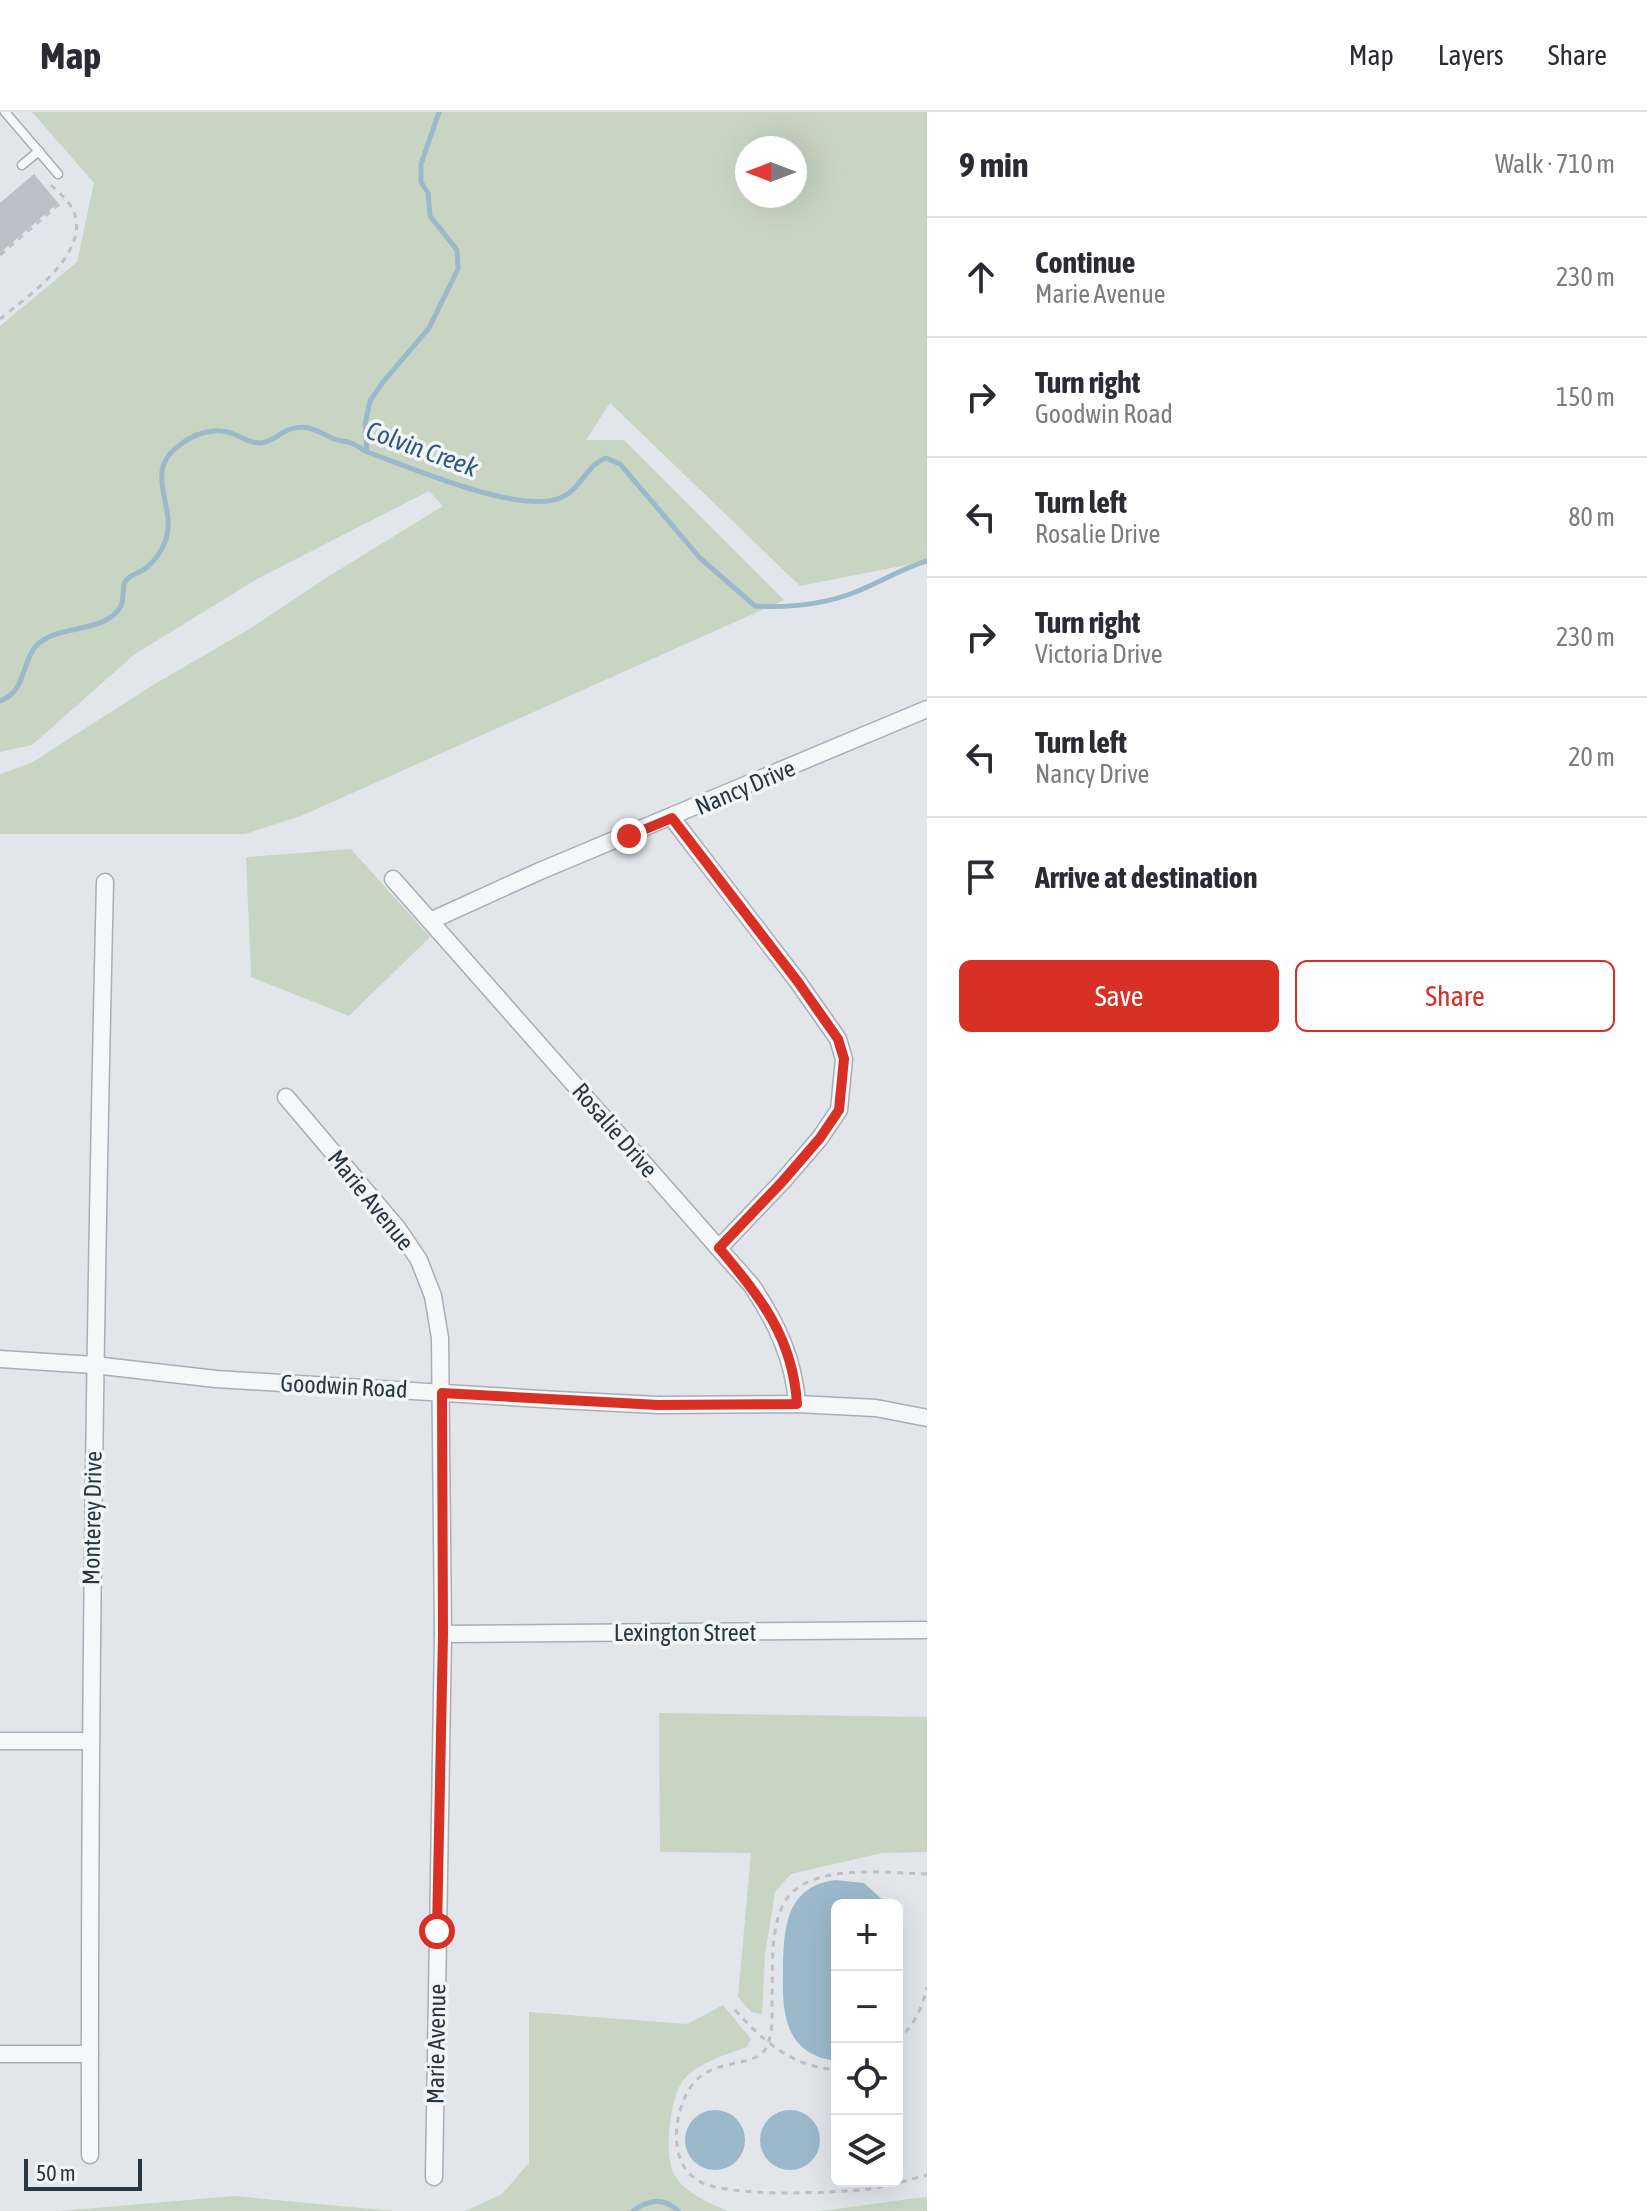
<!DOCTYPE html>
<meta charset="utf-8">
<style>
body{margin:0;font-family:"Asap Condensed",sans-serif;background:#f2f2f3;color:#2b2b33}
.controls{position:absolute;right:24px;bottom:24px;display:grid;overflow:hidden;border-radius:12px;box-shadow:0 8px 32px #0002}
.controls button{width:72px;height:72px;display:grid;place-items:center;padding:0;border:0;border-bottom:2px solid #e1e1e2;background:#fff;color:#2b2b33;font:40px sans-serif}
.compass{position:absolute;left:735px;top:24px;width:72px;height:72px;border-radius:50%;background:#fff;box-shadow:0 8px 32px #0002;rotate:270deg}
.scale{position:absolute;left:24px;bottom:20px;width:118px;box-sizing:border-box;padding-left:8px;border:4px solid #293643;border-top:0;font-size:22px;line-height:28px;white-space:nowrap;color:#293643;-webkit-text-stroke:6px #f2f5f8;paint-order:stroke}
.stop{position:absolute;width:24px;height:24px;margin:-18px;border:6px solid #d93025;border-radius:50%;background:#fff}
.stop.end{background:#d93025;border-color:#fff;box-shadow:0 2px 8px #0008}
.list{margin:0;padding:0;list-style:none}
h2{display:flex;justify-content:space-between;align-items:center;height:104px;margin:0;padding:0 32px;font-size:34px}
h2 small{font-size:26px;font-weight:400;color:#7c7c81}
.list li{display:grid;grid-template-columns:52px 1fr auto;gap:24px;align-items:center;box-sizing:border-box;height:120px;padding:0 32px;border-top:2px solid #e1e1e2}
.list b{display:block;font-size:30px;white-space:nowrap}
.list p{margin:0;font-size:26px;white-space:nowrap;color:#7c7c81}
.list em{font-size:26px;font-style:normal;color:#7c7c81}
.actions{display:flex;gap:16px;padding:24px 32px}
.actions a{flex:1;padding:18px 0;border:2px solid #d93025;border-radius:12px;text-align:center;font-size:28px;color:#d93025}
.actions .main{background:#d93025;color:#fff}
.icon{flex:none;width:44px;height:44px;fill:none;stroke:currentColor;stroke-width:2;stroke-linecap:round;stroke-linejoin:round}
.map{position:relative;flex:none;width:927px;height:2099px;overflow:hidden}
header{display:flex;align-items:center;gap:48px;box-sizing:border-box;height:112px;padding:0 40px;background:#fff;border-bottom:2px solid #e1e1e2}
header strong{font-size:38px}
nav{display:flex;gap:44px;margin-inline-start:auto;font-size:28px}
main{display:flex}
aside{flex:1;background:#fff}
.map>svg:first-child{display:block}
.green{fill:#c9d5c3;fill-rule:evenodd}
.water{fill:#9cb9cb}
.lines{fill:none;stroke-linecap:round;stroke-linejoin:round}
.stream{stroke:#9cb9cb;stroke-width:5}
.building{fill:#b9c0c8}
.lane-casing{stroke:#a7aeb5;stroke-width:11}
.street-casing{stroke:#a7aeb5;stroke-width:19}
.path{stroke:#bcc1c6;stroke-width:3;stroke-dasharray:6 6;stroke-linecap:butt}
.lane{stroke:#f5f7f9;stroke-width:8}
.street{stroke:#f5f7f9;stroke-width:16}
.route{stroke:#d93025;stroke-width:10}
.labels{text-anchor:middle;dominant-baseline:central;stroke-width:7;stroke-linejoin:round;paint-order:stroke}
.street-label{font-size:24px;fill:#293643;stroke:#f2f5f8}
.water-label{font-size:26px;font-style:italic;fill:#325a78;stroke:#f2f5f8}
</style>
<header>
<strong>Map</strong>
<nav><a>Map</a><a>Layers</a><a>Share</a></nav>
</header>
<main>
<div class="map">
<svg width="927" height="2099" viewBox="0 0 927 2099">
<rect width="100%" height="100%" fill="#e2e6eb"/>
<g class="green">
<path d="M32 0H927V449L800 474 610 291 586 328H624L784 488 301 704 245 722H0V662L31 651 153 573 251 516 329 464 443 394 429 379 259 466 135 542 32 633 0 640V214L77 150 94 71ZM747 36H795V84H747Z"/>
<polygon points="351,737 430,825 349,904 251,865 246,745"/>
<polygon points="659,1601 927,1605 927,1740 882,1741 791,1762 775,1780 765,1843 762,1902 751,1900 738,1885 751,1741 660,1740"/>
<path d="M723 1893 751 1927 747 1935C728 1942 701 1950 686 1965 670 1981 664 2040 673 2060 682 2080 709 2091 728 2099H465L502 2082 529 2051V1900L687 1912Z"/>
<polygon points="234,2084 394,2099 60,2099"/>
<polygon points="927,2085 927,2099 821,2099 917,2086"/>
</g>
<g class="water">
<path d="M835 1768 864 1771 888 1793H837V1949C785 1943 782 1902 783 1860 784 1819 784 1775 835 1768Z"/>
<circle cx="715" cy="2028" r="30"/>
<circle cx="790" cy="2028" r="30"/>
</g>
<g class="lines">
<g class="stream">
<polyline points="367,340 365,312 370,289 383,270 429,216 458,157 457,138 430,104 428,81 421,70 421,52 439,0"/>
<path d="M0 589C27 580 21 547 39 531 61 512 105 522 121 494 124 487 122 477 125 470 130 462 138 462 145 457 155 449 162 439 166 427 177 392 141 360 181 332 190 325 202 320 214 319 235 317 245 332 261 331 271 330 279 322 288 318 307 311 317 319 334 327 339 329 346 329 351 331 357 333 362 337 367 340 410 355 519 403 560 386 581 378 586 353 606 346L620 352 700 446 755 494C789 496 821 493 853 481 879 471 901 457 927 449"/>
<path d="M633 2099C649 2087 664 2085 678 2099"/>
</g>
</g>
<polygon class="building" points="34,62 58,91 0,141 0,91"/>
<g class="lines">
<g class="lane-casing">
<g id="lane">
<polyline points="5,0 58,62"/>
<polyline points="22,53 39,39"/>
</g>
</g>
<g class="street-casing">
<g id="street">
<polyline points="672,706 798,870 838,927 844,947 839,998 820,1026 782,1070 719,1136"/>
<path d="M393 767 752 1174C776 1210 794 1247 797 1292"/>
<polyline points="430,809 540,759 927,597"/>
<polyline points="286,985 398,1117 419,1148 433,1184 440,1226 443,1522 434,2065"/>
<polyline points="0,1247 94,1253 216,1267 558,1288 658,1293 797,1292 876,1296 927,1306"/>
<polyline points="443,1522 927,1518"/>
<polyline points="0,1629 90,1629"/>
<polyline points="0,1942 90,1942"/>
<path d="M90 2043C89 1618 95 1194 105 770"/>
</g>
</g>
<g class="path">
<polyline points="0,143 64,88"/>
<path d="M0 207C27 185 87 144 75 103 72 91 59 81 51 73"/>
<path d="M927 1762C885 1761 802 1749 782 1795 770 1822 773 1857 772 1886 772 1902 774 1925 764 1939 750 1957 706 1944 687 1981 673 2008 669 2052 699 2069 727 2086 834 2081 868 2077 888 2074 908 2068 927 2063"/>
<path d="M735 1898C764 1930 793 1955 837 1958"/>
<path d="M897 1929C914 1913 922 1897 927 1875"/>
</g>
<use href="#lane" class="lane"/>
<use href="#street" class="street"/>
</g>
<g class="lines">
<path class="route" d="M437 1819 443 1522 442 1281 658 1293 797 1292C793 1226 760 1184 719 1136L782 1070 820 1026 839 998 844 947 838 927 798 870 672 706 629 724"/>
</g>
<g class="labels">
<g class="street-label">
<text transform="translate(745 675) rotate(-23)">Nancy Drive</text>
<text transform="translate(615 1018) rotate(49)">Rosalie Drive</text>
<text transform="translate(371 1088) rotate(51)">Marie Avenue</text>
<text transform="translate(344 1274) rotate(3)">Goodwin Road</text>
<text transform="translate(92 1406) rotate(-89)">Monterey Drive</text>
<text x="685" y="1520">Lexington Street</text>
<text transform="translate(436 1932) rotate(-89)">Marie Avenue</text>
</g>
<g class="water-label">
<text transform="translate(422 337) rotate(20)">Colvin Creek</text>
</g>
</g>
</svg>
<div class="controls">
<button>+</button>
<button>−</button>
<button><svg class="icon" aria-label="locate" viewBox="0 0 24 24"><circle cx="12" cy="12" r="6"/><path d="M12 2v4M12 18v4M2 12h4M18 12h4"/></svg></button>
<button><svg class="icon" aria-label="layers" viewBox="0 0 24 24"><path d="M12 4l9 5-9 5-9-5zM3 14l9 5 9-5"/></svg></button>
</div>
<svg class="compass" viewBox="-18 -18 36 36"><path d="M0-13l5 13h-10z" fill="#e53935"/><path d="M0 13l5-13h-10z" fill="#7c7c81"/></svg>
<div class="scale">50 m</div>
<div class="stop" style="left:437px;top:1819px"></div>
<div class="stop end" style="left:629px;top:724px"></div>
</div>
<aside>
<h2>9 min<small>Walk · 710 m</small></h2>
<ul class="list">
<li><svg class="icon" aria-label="ahead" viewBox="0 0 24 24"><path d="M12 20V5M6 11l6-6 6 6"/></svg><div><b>Continue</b><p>Marie Avenue</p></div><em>230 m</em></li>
<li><svg class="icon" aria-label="right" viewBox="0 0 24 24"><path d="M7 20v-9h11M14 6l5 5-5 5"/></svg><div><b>Turn right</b><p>Goodwin Road</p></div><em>150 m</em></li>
<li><svg class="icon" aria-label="left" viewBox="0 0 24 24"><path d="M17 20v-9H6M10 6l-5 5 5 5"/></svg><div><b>Turn left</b><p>Rosalie Drive</p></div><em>80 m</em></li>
<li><svg class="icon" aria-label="right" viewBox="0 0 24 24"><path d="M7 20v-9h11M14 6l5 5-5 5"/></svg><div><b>Turn right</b><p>Victoria Drive</p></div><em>230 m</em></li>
<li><svg class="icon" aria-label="left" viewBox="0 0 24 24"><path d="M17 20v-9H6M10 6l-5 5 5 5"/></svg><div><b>Turn left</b><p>Nancy Drive</p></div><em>20 m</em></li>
<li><svg class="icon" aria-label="arrive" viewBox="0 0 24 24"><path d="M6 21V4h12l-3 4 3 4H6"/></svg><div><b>Arrive at destination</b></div></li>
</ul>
<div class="actions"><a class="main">Save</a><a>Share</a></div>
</aside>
</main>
